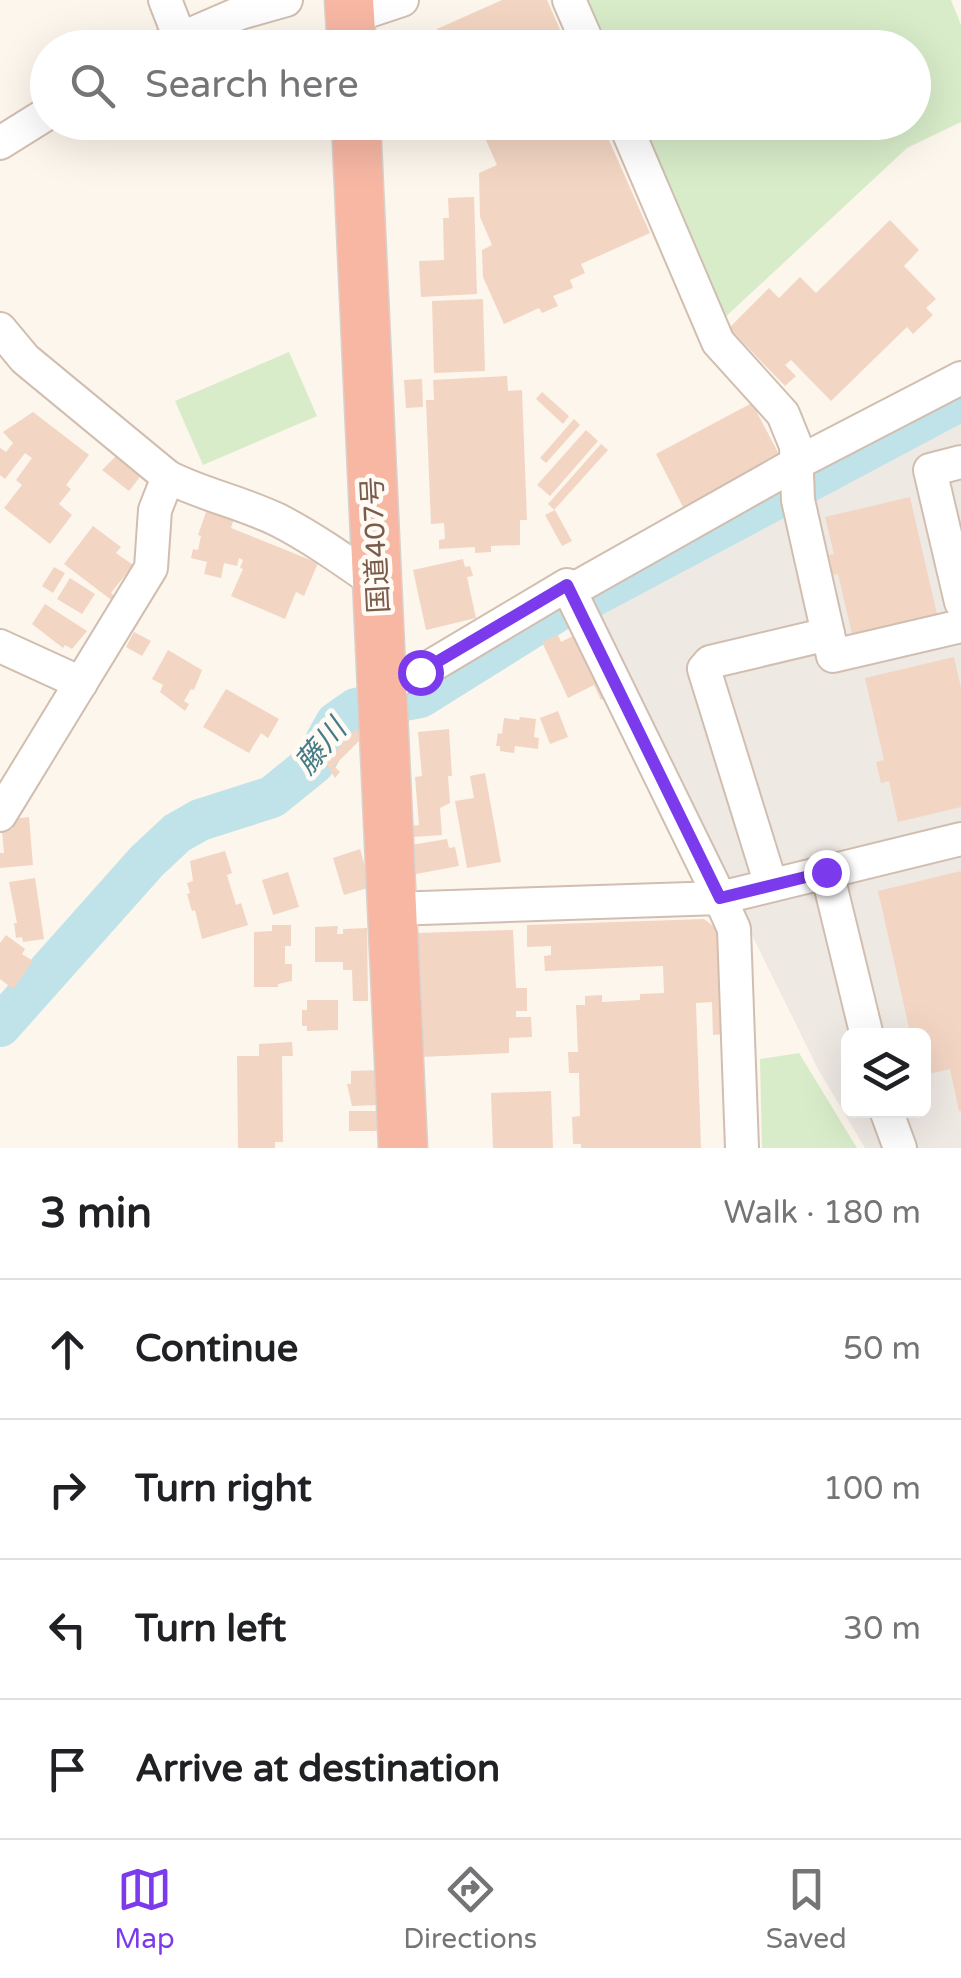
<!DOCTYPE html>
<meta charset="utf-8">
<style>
body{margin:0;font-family:"Varela Round","Noto Sans JP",sans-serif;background:#f2f2f2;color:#202124}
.controls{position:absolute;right:30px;bottom:30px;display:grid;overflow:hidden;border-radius:15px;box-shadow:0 10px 40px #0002}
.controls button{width:90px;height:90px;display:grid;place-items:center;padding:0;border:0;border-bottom:2px solid #e0e0e0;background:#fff;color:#202124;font:50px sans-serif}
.stop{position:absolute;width:30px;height:30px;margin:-22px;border:8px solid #7c3aed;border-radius:50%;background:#fff}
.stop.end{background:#7c3aed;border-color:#fff;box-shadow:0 2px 10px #0008}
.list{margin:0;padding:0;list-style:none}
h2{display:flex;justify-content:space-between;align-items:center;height:130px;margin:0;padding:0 40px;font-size:42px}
h2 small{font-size:32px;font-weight:400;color:#757577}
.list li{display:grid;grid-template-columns:65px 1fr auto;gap:30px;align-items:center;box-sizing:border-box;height:140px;padding:0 40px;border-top:2px solid #e0e0e0}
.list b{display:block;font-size:38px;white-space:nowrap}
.list em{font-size:32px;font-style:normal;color:#757577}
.icon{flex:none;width:55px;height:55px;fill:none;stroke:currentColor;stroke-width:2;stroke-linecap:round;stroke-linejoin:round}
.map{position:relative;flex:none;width:961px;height:1148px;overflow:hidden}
.search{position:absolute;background:#fff;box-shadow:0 10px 40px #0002;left:30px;right:30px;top:30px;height:110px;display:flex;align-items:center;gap:25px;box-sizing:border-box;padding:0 35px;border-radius:55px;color:#757577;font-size:38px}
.sheet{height:690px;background:#fff}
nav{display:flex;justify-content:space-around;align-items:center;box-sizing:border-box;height:140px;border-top:2px solid #e0e0e0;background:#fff;font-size:28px;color:#757577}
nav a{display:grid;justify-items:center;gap:5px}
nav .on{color:#7c3aed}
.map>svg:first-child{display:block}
.industrial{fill:#efe9e4;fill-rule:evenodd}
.green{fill:#d8ecc9}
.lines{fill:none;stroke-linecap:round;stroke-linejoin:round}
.river{stroke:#bfe3e8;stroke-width:42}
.building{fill:#f3d5c3}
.minor-casing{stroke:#d1beb0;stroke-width:36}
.highway-casing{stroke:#dad1cd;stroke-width:51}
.minor{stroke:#fff;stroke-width:32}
.highway{stroke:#f7b7a3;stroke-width:48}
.route{stroke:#7c3aed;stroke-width:12}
.labels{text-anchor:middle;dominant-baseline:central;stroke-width:9;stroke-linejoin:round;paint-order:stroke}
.street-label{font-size:28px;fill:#7a5c4d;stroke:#fffaf3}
.water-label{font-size:30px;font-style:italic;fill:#437c86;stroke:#fffaf3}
</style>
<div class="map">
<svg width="961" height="1148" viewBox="0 0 961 1148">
<rect width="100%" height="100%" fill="#fdf6ec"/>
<path class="industrial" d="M961 419V1148H865L818 1069 592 611ZM848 1036H924V1110H848Z"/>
<g class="green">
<polygon points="578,0 951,0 961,25 961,122 907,148 719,323 634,123 914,122 914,48 600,47"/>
<polygon points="289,352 317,416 203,465 175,401"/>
<polygon points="799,1053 857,1148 762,1148 760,1059"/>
</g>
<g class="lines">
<polyline class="river" points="0,1026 147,861 177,833 200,820 272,797 314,763 336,723 356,709 420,697 567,605 589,598 961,400"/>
</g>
<g class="building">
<polygon points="502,0 547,0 568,48 445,48 437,29"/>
<polygon points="478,122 601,122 650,233 581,264 585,273 570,280 573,288 553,296 558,306 542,313 539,308 504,324 483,277 482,250 492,245 480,217 479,173 497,165"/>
<polygon points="474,197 477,294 421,297 419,261 444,260 443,218 449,218 448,198"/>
<polygon points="890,220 919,250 904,266 936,299 926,308 933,315 913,334 907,327 831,401 791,360 785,365 796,376 785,386 729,328 769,288 779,298 800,277 816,293"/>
<polygon points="483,299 485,371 434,373 432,301"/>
<polygon points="507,376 508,391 522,390 527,520 520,520 520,545 491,546 491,552 475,553 475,547 439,549 439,540 445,539 444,523 431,524 426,400 434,400 433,380"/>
<polygon points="422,379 423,407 406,408 404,380"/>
<polygon points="542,392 569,416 563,424 536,399"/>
<polygon points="752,403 781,458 684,509 656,454"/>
<polygon points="33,412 89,455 66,485 71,489 59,504 72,515 50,544 4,508 22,485 16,480 32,458 25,453 5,479 0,475 0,448 6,452 13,443 3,432"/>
<polygon points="574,419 580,425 546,463 540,458"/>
<polygon points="586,430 598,441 550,496 537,485"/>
<polygon points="601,444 608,450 554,510 548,504"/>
<polygon points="118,454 143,473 129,491 102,470"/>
<polygon points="910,497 937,614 852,634 838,574 833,575 829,555 834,554 825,517"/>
<polygon points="555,510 572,541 562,546 545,515"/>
<polygon points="206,512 234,518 231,528 318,563 304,596 296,592 285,619 231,596 243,569 240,568 243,560 239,558 237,566 224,563 221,578 204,574 207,562 191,558 193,549 198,550 201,536 198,535"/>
<polygon points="93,526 121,547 116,553 133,565 111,593 117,598 114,602 64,564"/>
<polygon points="463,559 465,567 470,566 473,576 467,577 476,618 426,630 413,570"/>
<polygon points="54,567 65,573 53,593 42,586"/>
<polygon points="70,578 95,594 82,614 57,599"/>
<polygon points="45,604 87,631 72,649 65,645 63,648 32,624"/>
<polygon points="134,632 151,641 142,656 126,647"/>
<polygon points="579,633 611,695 601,700 594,685 568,698 542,642 558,635 561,642"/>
<polygon points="168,650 202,670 194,690 191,689 184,701 189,704 185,711 160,692 163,685 152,679"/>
<polygon points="954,657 961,688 961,807 898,822 889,781 881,783 876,762 884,760 865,678"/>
<polygon points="226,689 279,719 268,738 261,733 249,753 203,727"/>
<polygon points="558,711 568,737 550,744 540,718"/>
<polygon points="520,717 536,719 534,737 539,738 538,749 515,746 514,753 500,751 500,746 496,746 498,733 502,734 504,718 519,720"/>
<polygon points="356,729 363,737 334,766 340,772 335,778 325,762"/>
<polygon points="449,729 452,776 448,776 450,803 440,808 442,835 412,837 411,826 419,825 415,777 422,776 418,732"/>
<polygon points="485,773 501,862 467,868 455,801 474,798 470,776"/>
<polygon points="29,817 33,865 0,868 0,853 4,853 2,830 13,829 12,819"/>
<polygon points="447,839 449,848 455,847 459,866 416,874 411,845"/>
<polygon points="360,849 371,887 344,895 333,858"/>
<polygon points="225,851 232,873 227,875 236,905 241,903 248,925 202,939 195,910 192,911 187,894 190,893 187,883 193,881 190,861"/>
<polygon points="961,871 961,1111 959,1111 950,1069 924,1075 924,1036 911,1036 878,891"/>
<polygon points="288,872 299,907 273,915 262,880"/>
<polygon points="35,878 44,939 23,942 22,937 16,938 14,923 17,923 9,882"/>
<polygon points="704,919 721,932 724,1034 713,1035 712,1002 696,1003 701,1148 581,1148 581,1144 573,1144 572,1117 580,1116 579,1073 569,1073 568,1052 578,1052 576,1005 585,1005 585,996 602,995 602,1002 640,1000 640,994 664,993 663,966 545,971 544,956 551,955 551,946 527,947 527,925"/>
<polygon points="272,925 291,925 291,946 285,946 285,964 292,964 292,981 278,984 278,987 254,987 254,932 272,931"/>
<polygon points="338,926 337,934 343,934 343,929 367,928 368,1001 353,1001 352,970 343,970 343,962 315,962 315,927"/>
<polygon points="513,930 516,988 527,988 527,1011 516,1011 516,1017 531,1017 532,1037 509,1038 509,1053 421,1057 417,933"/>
<polygon points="6,935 25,949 22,954 33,961 13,989 0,979 0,943"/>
<polygon points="307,1000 338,1000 338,1030 307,1031 307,1026 302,1026 302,1010 307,1010"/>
<polygon points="292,1042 293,1056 282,1056 283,1142 275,1142 275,1148 238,1148 237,1056 259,1056 259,1044"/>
<polygon points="381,1070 381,1100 376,1100 376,1105 352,1106 347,1084 351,1084 351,1071"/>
<polygon points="551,1091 553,1148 493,1148 491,1093"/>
<rect x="349" y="1111" width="30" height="20"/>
</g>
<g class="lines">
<g class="minor-casing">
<g id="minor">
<polyline points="165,0 179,36"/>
<polyline points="569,0 590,48"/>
<polyline points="351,17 402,0"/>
<polyline points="159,48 240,13 286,0"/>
<polyline points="624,122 718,342 783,414 796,446 798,500 833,656 961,626"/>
<polyline points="0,143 48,113"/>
<path d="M0 329 25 359 168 477C204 495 243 503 278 520 313 538 345 561 378 584"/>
<polyline points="961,462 930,470 961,602"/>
<polyline points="581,585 799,462 961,378"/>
<polyline points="0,646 81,683"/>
<polyline points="382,683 421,672 567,585 720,898 961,839"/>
<polyline points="0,815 151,568 155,510 168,477"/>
<polyline points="827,872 867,1036"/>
<polyline points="771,885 704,669 710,662 828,634"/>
<polyline points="392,909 720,898 734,929 742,1148"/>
<polyline points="886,1110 900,1148"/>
</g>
</g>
<g class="highway-casing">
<g id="highway">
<polyline points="349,0 352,48"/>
<polyline points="356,122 403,1148"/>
</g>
</g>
<use href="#minor" class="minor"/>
<use href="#highway" class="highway"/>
</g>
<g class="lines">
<polyline class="route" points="420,672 567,585 720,898 826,872"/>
</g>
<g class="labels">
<g class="street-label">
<text transform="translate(376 545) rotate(-93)">国道407号</text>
</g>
<g class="water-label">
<text transform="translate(321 747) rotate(-50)">藤川</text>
</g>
</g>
</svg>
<div class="controls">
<button><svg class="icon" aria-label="layers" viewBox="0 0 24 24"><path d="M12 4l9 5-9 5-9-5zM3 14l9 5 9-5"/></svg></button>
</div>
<div class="stop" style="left:420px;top:672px"></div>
<div class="stop end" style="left:826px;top:872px"></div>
<div class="search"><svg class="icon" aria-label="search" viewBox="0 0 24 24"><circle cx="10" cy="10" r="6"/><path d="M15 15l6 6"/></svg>Search here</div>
</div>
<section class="sheet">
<h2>3 min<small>Walk · 180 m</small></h2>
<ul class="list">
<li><svg class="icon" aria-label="ahead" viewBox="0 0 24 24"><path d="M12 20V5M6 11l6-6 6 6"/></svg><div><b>Continue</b></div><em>50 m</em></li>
<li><svg class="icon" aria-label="right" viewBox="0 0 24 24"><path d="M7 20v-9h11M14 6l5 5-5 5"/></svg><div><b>Turn right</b></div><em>100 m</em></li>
<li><svg class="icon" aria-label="left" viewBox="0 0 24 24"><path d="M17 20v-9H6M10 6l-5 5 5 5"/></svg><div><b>Turn left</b></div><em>30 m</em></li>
<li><svg class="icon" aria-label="arrive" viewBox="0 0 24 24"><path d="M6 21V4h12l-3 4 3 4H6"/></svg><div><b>Arrive at destination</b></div></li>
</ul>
</section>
<nav>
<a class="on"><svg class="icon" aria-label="map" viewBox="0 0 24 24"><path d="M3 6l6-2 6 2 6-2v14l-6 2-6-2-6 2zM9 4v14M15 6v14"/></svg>Map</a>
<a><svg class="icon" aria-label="directions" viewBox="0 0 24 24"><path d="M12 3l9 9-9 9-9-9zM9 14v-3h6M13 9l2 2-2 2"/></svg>Directions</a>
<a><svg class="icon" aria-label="saved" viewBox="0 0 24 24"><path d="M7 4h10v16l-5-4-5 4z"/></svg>Saved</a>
</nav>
